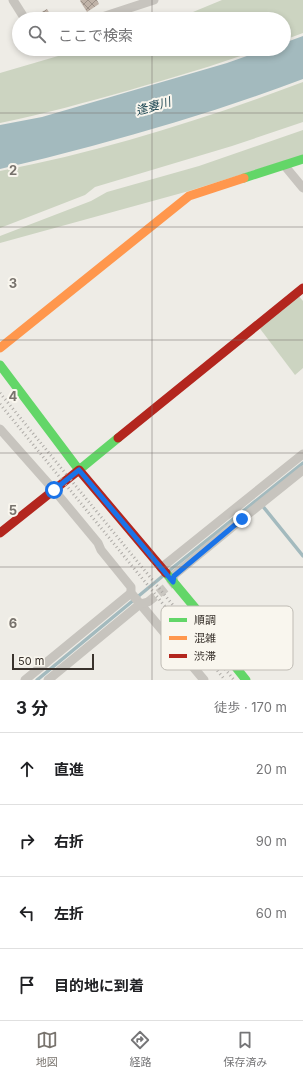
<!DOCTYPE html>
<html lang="ja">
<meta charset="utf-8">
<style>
body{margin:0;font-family:Inter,"Noto Sans JP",sans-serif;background:#f6f6f6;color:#202124}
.scale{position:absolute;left:12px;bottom:10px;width:82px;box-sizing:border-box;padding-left:4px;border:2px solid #39322c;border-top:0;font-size:11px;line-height:14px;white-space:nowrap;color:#39322c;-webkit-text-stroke:3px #f9f6ee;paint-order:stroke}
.stop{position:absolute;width:12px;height:12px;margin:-9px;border:3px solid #1a73e8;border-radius:50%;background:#fff}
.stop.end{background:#1a73e8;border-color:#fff;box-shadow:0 1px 4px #0008}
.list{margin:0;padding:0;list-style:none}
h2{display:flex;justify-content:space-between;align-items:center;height:52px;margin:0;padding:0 16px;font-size:17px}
h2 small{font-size:13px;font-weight:400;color:#757577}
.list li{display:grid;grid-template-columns:26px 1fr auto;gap:12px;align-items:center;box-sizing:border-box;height:72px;padding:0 16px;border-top:1px solid #e0e0e0}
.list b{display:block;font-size:15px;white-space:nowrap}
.list em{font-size:13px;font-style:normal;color:#757577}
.icon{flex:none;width:22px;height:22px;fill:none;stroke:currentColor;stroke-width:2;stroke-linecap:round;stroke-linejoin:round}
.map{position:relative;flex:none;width:303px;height:680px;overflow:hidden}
.search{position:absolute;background:#fff;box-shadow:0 2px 6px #0003;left:12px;right:12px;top:12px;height:44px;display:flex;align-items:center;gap:10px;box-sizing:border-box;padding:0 14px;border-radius:22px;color:#757577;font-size:15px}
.sheet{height:340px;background:#fff}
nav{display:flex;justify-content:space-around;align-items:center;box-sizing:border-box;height:56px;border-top:1px solid #e0e0e0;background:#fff;font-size:11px;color:#757577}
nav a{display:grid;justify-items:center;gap:2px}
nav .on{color:#78736d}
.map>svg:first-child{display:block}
.grass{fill:#ccd4c1}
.water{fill:#a3babe}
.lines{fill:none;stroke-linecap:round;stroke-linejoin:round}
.stream{stroke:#a3babe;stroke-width:3.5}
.building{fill:url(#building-cross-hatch)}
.street-tunnel{stroke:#cac7c1;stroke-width:9;stroke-dasharray:9 4.5;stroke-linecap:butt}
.street{stroke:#c7c4be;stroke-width:9}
.fast{stroke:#63d668;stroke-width:9}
.slow{stroke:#ff974d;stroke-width:9}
.jam{stroke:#b3261e;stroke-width:9}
.rail{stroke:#afaca8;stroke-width:3;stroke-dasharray:1 3;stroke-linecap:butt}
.route{stroke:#1a73e8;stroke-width:5}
.grid{fill:none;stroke:#78736d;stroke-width:1;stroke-opacity:0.55}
.labels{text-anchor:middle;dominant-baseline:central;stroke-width:4;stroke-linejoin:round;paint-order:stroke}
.water-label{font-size:12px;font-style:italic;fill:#244c57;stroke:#f9f6ee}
.key{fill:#f9f6ee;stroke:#bfbbb4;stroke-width:1}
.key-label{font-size:11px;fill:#39322c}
.grid-label{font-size:13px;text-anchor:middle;font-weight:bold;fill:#78736d;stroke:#f9f6ee;stroke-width:4;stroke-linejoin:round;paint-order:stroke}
</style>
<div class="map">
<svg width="303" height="680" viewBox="0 0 303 680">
<defs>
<pattern id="building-cross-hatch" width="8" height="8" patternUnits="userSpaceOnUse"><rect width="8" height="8" fill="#c0b3a8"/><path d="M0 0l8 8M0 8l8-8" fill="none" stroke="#9d9289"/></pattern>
</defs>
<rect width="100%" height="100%" fill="#eeece6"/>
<g class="grass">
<polygon points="222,0 303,0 303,33 284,40 284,19 176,19"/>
<path d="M82 49H260C217 65 174 77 130 90 87 102 44 114 0 123V73Z"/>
<path d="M303 82V122L232 146 95 187 85 195 0 228V171C103 151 205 119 303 82Z"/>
<polygon points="303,130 303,155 189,191 0,243 0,236 91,201 107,192 199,166"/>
<polygon points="298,295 303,301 303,368 295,375 258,326"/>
</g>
<path class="water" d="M303 36V79C234 105 163 127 92 146 61 154 31 162 0 169V125L42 117 227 63 267 49H284V43Z"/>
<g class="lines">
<g class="stream">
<polyline points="261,504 303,556"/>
<polyline points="37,680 170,570 303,463"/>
</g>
</g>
<g class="building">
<polygon points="81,0 97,0 99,4 87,12 80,1"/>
<polygon points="47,9 53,19 32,19 31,18"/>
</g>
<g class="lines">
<polyline class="street-tunnel" points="148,602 173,582"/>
<g class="street">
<polyline points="13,0 25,19"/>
<polyline points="96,19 154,0"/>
<polyline points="284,165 303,188"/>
<polyline points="0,429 54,490 98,543 101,550 131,587 131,593 204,680"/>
<polyline points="161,568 303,454"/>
<polyline points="173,582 174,575 242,519 303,470"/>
<polyline points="25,680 131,593"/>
<polyline points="48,680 140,604 148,602"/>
</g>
<g class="fast">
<polyline points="244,178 303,159"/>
<polyline points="0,365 79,470 118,438"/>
<polyline points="166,573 221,639 226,655 246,680"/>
</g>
<polyline class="slow" points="0,348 189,196 244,178"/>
<g class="jam">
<polyline points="118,438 303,288"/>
<polyline points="0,533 79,470 166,573"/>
</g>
<g class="rail">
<polyline points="0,393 234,680"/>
<polyline points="0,404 225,680"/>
</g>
</g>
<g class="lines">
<polyline class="route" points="54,490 79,470 173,582 174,576 242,519"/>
</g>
<path class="grid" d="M152 0V19M152 49V680M0 113H303M0 227H303M0 340H303M0 453H303M0 567H303"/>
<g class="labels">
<g class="water-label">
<text transform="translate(153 106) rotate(-16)">逢妻川</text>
</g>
</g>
<rect x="161" y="606" width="132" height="64" rx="6" class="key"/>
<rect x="169" y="618" width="18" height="4" fill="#63d668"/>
<rect x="169" y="636" width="18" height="4" fill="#ff974d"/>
<rect x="169" y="654" width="18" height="4" fill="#b3261e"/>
<g class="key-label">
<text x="194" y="624">順調</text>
<text x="194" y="642">混雑</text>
<text x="194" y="660">渋滞</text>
</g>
<g class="grid-label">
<text x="13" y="175">2</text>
<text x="13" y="288">3</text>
<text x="13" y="401">4</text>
<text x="13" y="515">5</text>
<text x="13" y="628">6</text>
</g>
</svg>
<div class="scale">50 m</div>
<div class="stop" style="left:54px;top:490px"></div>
<div class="stop end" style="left:242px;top:519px"></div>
<div class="search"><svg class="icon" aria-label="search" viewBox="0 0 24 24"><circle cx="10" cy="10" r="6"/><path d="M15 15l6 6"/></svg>ここで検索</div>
</div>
<section class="sheet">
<h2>3 分<small>徒歩 · 170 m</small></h2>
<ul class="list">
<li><svg class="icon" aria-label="ahead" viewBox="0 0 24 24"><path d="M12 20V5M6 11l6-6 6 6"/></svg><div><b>直進</b></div><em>20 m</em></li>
<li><svg class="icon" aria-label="right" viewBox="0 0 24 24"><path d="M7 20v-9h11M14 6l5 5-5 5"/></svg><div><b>右折</b></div><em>90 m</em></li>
<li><svg class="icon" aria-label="left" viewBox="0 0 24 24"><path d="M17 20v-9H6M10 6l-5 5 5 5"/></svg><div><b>左折</b></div><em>60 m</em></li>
<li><svg class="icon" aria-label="arrive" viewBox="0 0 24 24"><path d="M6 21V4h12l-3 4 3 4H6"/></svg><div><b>目的地に到着</b></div></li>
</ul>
</section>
<nav>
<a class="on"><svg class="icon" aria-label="map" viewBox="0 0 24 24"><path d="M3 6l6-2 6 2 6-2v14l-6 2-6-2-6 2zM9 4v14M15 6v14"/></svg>地図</a>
<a><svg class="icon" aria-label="directions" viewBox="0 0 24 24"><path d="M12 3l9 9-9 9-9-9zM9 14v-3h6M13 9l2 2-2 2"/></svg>経路</a>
<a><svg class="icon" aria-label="saved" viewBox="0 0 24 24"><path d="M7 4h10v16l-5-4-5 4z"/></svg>保存済み</a>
</nav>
